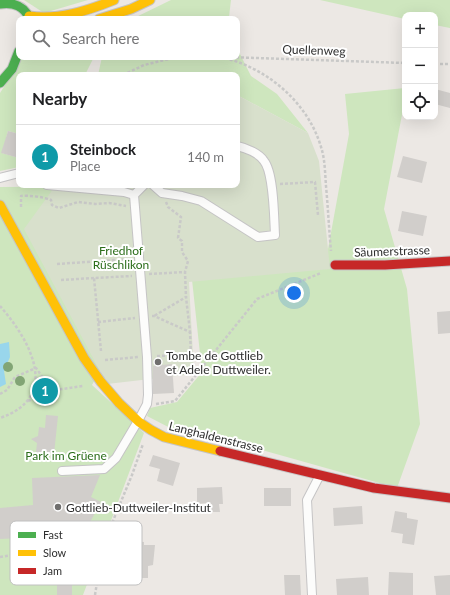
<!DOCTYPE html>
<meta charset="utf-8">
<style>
body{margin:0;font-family:Lato,sans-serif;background:#f6f6f6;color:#202124}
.controls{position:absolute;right:12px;top:12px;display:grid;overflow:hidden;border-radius:8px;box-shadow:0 4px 16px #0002}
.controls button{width:36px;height:36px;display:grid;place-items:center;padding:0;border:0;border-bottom:1px solid #e0e0e0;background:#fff;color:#202124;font:20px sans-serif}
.you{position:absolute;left:294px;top:293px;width:14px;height:14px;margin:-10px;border:3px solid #fff;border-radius:50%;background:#1a73e8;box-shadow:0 0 0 6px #1a73e833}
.badge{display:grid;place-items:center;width:26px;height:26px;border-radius:50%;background:#7c3aed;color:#fff;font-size:13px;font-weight:700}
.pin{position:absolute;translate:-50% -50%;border:2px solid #fff;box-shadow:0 1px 4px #0006}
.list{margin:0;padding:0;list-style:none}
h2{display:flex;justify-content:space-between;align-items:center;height:52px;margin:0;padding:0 16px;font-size:17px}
h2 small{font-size:13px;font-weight:400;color:#757577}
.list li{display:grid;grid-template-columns:26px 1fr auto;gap:12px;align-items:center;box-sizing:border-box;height:64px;padding:0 16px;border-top:1px solid #e0e0e0}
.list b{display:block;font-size:15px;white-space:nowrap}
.list p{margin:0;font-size:13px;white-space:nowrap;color:#757577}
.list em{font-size:13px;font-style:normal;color:#757577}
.icon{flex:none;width:22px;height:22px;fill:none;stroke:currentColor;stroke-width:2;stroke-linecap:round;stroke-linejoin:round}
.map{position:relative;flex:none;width:450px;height:595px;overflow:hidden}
.search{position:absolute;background:#fff;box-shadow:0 4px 16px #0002;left:16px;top:16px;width:224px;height:44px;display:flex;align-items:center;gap:10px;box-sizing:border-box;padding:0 14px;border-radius:8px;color:#757577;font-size:15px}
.panel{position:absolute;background:#fff;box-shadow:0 4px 16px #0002;left:16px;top:72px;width:224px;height:116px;border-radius:8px}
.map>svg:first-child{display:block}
.green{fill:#cee6be}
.cemetery{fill:#d8e0cc}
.water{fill:#99d6ec}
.building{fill:#d1cecb}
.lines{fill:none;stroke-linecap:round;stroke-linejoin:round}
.lane-casing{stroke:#c5c4c5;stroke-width:10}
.fast-casing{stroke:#c5c4c5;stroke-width:11}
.slow-casing{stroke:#c5c4c5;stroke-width:11}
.jam-casing{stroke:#c5c4c5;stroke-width:11}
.path{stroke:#c9c9c8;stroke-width:2.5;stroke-dasharray:3 2;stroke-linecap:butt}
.lane{stroke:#fcfcfb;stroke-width:8}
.fast{stroke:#4caf50;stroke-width:9}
.slow{stroke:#ffc107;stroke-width:9}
.jam{stroke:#c62828;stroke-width:9}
.tree{fill:#82a575}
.poi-dot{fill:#706f6e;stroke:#fff;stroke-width:1.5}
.labels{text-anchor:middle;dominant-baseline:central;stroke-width:4;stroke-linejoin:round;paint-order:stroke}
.street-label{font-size:12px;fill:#2e2e2e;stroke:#fff}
.park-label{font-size:12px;fill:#2c6e1b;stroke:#fff}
.poi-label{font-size:12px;fill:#2e2e2e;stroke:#fff;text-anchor:start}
.key{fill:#fff;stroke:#c0c0c0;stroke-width:1}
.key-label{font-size:11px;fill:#2e2e2e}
</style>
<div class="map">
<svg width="450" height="595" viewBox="0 0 450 595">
<rect width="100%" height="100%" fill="#ece8e4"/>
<g class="green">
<polygon points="24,0 88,0 44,13"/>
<polygon points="171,0 231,0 229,17 227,19 132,19"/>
<polygon points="320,0 450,0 450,28 435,25 435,15 405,15 405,19"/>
<polygon points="237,48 251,76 277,94 308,133 237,95 237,75 98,75 102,57 237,57"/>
<polygon points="23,57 94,57 86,73 67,75 19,75 19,134 8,131 2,153 19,158 19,167 0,171 0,93"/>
<polygon points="405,88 405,99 384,209 407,289 420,424 397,488 180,427 176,431 147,416 150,408 177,402 202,372 185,215 92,385 144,433 83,595 0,595 0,187 123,186 328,249 349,134 345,94"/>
</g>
<polygon class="cemetery" points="237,95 308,133 319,161 330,269 189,282 194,374 107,384 24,229 56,185 237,185"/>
<polygon class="water" points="9,342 10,357 4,371 6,384 0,387 0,344"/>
<g class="building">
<polygon points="435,89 450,93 450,108 435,104"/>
<polygon points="8,131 19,134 19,158 1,153"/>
<polygon points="403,156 427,162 422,183 397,177"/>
<polygon points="402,211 427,216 423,236 398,231"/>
<polygon points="450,311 450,333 438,334 437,312"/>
<polygon points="172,364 174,393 153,394 153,366"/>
<polygon points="46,415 58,416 54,454 36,452 37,443 31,439 38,436 39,427 45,428"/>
<polygon points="153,455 180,463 173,486 157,481 160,469 149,466"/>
<polygon points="100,475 91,497 101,502 83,535 0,539 0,508 33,505 32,478"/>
<polygon points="222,487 223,504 219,504 220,512 207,512 207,503 197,504 197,488"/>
<rect x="264" y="488" width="27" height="18"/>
<polygon points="362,506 363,524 334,526 333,508"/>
<polygon points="395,511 407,513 407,518 418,520 414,545 402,543 403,534 391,532"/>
<polygon points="115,540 144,542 144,545 155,545 153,565 148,566 148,578 127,578 127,574 122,574 122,570 110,567"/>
<polygon points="72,572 72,595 57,595 57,573"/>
<polygon points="389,572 413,573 413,595 388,595"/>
<polygon points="284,575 300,575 301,595 285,595"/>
<polygon points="450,575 450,595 436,595 434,576"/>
<polygon points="368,577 369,595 337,595 336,579"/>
</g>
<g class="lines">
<g class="lane-casing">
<g id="lane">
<polyline points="0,178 19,173"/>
<polyline points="47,185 124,192 134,195"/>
<path d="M153 185 162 193 182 196 201 201 258 237 275 235C274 218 274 173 264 161 259 153 246 148 237 146"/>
<polyline points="62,471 104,469 116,458 138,421 147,404 148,395 147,357 134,195 144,185"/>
<polyline points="312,595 307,500 320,475"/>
</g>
</g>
<g class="fast-casing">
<g id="fast">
<path d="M0 4C14 2 24 6 30 19"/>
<polyline points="0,83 12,69 19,51"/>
</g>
</g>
<g class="slow-casing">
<g id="slow">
<path d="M29 16C59 20 87 11 114 0"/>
<polyline points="99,19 131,9 150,0"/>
<polyline points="0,205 84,358 101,382 119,403 139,422 151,430 164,437 220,451"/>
</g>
</g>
<g class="jam-casing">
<g id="jam">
<polyline points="335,265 385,265 450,261"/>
<polyline points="220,451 374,488 450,498"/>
</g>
</g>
<g class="path">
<path d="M220 57C265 66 308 102 321 147 325 159 325 173 326 186 328 208 329 229 331 251"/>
<polyline points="226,57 405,63"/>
<polyline points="435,64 450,64"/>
<polyline points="123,75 144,65 177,57"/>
<polyline points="280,184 315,182 318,215"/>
<polyline points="166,202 168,207 181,217 178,238 182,241 182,252 188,261 185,272"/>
<path d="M21 207V196C28 195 44 197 51 200L52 205 59 208 78 202 95 204 109 203 126 206"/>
<polyline points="57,264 130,259"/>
<polyline points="149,274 185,272 186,297"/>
<polyline points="61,280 94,278"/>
<path d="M0 306C30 340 62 397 0 418"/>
<polyline points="152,316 154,316 190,332 186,297 154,316"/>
<polyline points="98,322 135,318"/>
<polyline points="101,351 94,278 132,276"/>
<polyline points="157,356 191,355 190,332"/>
<polyline points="105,360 138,357"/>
<polyline points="0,394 7,390 15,377 36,368 46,382 55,390 83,386"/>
<polyline points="28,401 55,390"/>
<polyline points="156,404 175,401 257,299 321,273"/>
<polyline points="0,557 47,550 55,536"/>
<polyline points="95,595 103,545 132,475 143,444"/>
</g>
<use href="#lane" class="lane"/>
<use href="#fast" class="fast"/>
<use href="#slow" class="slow"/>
<use href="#jam" class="jam"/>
</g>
<g class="tree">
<circle cx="8" cy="367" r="5"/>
<circle cx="20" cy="381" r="5"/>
</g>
<g class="poi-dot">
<circle cx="158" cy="362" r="4"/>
<circle cx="58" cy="507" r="4"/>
</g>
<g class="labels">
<g class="street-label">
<text transform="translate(314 50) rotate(2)">Quellenweg</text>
<text transform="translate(392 251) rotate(-2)">Säumerstrasse</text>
<text transform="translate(216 437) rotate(14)">Langhaldenstrasse</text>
</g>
<g class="park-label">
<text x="121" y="250">Friedhof<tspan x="121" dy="14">Rüschlikon</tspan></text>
<text x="66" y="455">Park im Grüene</text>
</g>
<g class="poi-label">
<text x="166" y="355">Tombe de Gottlieb<tspan x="166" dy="14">et Adele Duttweiler.</tspan></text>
<text x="66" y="507">Gottlieb-Duttweiler-Institut</text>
</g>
</g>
<rect x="10" y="521" width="132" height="64" rx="6" class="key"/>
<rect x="18" y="532" width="18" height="6" fill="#4caf50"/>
<rect x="18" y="550" width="18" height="6" fill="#ffc107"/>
<rect x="18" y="568" width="18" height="6" fill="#c62828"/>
<g class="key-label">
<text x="43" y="539">Fast</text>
<text x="43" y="557">Slow</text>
<text x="43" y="575">Jam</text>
</g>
</svg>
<div class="controls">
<button>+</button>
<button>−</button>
<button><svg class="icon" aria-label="locate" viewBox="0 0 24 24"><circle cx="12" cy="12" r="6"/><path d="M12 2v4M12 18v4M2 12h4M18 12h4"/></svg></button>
</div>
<div class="you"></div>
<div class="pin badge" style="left:45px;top:391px;background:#0f9aa8">1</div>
<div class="search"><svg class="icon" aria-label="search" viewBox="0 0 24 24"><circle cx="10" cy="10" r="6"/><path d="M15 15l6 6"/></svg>Search here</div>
<section class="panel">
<h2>Nearby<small></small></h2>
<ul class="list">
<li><span class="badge" style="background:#0f9aa8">1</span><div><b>Steinbock</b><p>Place</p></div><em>140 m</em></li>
</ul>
</section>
</div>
